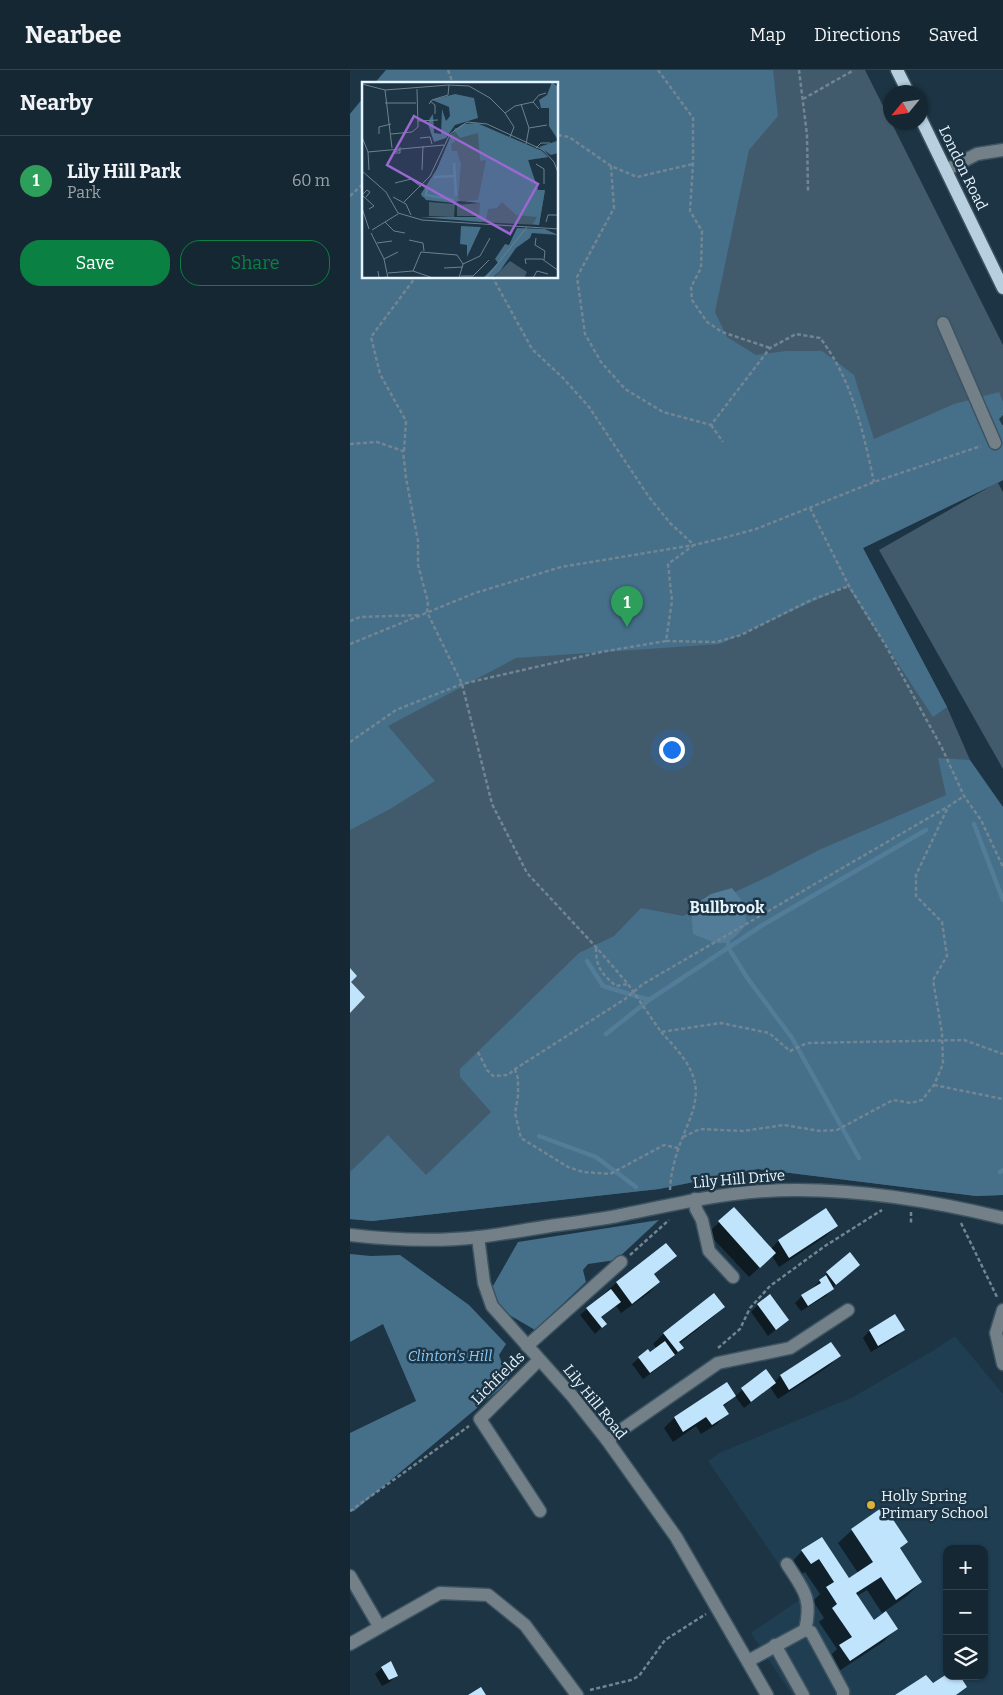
<!DOCTYPE html>
<meta charset="utf-8">
<style>
body{margin:0;font-family:Bitter,serif;background:#1e2f3a;color:#f1f3f6}
.controls{position:absolute;right:15px;bottom:15px;display:grid;overflow:hidden;border-radius:10px;box-shadow:0 1px 4px #0004}
.controls button{width:45px;height:45px;display:grid;place-items:center;padding:0;border:0;border-bottom:1px solid #34444d;background:#152732;color:#f1f3f6;font:25px sans-serif}
.compass{position:absolute;left:533px;top:15px;width:45px;height:45px;border-radius:50%;background:#152732;box-shadow:0 1px 4px #0004;rotate:241deg}
.you{position:absolute;left:321px;top:679px;width:18px;height:18px;margin:-12px;border:4px solid #fff;border-radius:50%;background:#1a73e8;box-shadow:0 0 0 8px #1a73e833}
.badge{display:grid;place-items:center;width:32px;height:32px;border-radius:50%;background:#0b8043;color:#fff;font-size:16px;font-weight:700}
.pin{position:absolute;translate:-50% -41px;filter:drop-shadow(0 1px 2px #0008)}
.pin::after{content:'';position:absolute;top:26px;width:18px;height:15px;background:inherit;clip-path:polygon(0 0,100% 0,50% 100%)}
.list{margin:0;padding:0;list-style:none}
h2{display:flex;justify-content:space-between;align-items:center;height:65px;margin:0;padding:0 20px;font-size:21px}
h2 small{font-size:16px;font-weight:400;color:#9da5ac}
.list li{display:grid;grid-template-columns:32px 1fr auto;gap:15px;align-items:center;box-sizing:border-box;height:90px;padding:0 20px;border-top:1px solid #34444d}
.list b{display:block;font-size:19px;white-space:nowrap}
.list p{margin:0;font-size:16px;white-space:nowrap;color:#9da5ac}
.list em{font-size:16px;font-style:normal;color:#9da5ac}
.actions{display:flex;gap:10px;padding:15px 20px}
.actions a{flex:1;padding:11px 0;border:1px solid #0b8043;border-radius:20px;text-align:center;font-size:18px;color:#0b8043}
.actions .main{background:#0b8043;color:#fff}
.icon{flex:none;width:28px;height:28px;fill:none;stroke:currentColor;stroke-width:2;stroke-linecap:round;stroke-linejoin:round}
.map{position:relative;flex:none;width:653px;height:1625px;overflow:hidden}
header{display:flex;align-items:center;gap:30px;box-sizing:border-box;height:70px;padding:0 25px;background:#152732;border-bottom:1px solid #34444d}
header strong{font-size:24px}
nav{display:flex;gap:28px;margin-inline-start:auto;font-size:18px}
main{display:flex}
aside{flex:1;background:#152732}
.map>svg:first-child{display:block}
.built{fill:#1f3e52;fill-rule:evenodd}
.green{fill:#425b6c}
.forest{fill:#466f8a}
.water{fill:#527c98}
.shadow{fill:#0007}
.lines{fill:none;stroke-linecap:round;stroke-linejoin:round}
.stream{stroke:#527c98;stroke-width:4.5}
.building{fill:#c1e4fd}
.minor-casing{stroke:#3c5361;stroke-width:15}
.major-casing{stroke:#3c5361;stroke-width:15}
.path{stroke:#718592;stroke-width:2.5;stroke-dasharray:4 2.5;stroke-linecap:butt}
.minor{stroke:#748088;stroke-width:12}
.major{stroke:#b7cfdf;stroke-width:12}
.poi-dot{fill:#ddb133;stroke:#1c3443;stroke-width:2}
.labels{text-anchor:middle;dominant-baseline:central;stroke-width:5;stroke-linejoin:round;paint-order:stroke}
.street-label{font-size:15px;fill:#e6f4fe;stroke:#1c3443}
.park-label{font-size:15px;font-style:italic;fill:#87caf7;stroke:#1c3443}
.poi-label{font-size:15px;fill:#e6f4fe;stroke:#1c3443;text-anchor:start}
.neighbourhood-label{font-size:16px;font-weight:bold;fill:#e6f4fe;stroke:#1c3443}
.inset-river{fill:none;stroke:#527c98;stroke-width:2.5}
.inset-road{fill:none;stroke:#6d818e;stroke-width:1}
.view{fill:#9b68d2;fill-opacity:0.15;stroke:#9b68d2;stroke-width:2.5}
.inset-edge{fill:none;stroke:#e6f4fe;stroke-width:2.5}
</style>
<header>
<strong>Nearbee</strong>
<nav><a>Map</a><a>Directions</a><a>Saved</a></nav>
</header>
<main>
<aside>
<h2>Nearby<small></small></h2>
<ul class="list">
<li><span class="badge" style="background:#2e9e5b">1</span><div><b>Lily Hill Park</b><p>Park</p></div><em>60 m</em></li>
</ul>
<div class="actions"><a class="main">Save</a><a>Share</a></div>
</aside>
<div class="map">
<svg width="653" height="1625" viewBox="0 0 653 1625">
<rect width="100%" height="100%" fill="#1c3443"/>
<path class="built" d="M605 1266 653 1324V1625H442L401 1563 452 1528 358 1391 369 1383 503 1327 584 1280ZM597 1479H634V1606H597Z"/>
<polygon class="green" points="36,0 515,0 653,275 653,410 648,413 653,422 653,699 529,480 641,416 513,478 597,637 620,690 653,1125 626,1126 408,1099 309,1119 22,1151 0,1149 0,44 14,27 14,208 208,208 208,14 24,14"/>
<g class="forest">
<polygon points="36,0 423,0 428,46 399,80 365,242 377,267 406,285 436,281 472,281 504,305 524,369 604,334 649,322 653,332 653,410 513,478 597,637 583,647 497,516 370,574 166,588 38,656 85,711 40,739 0,760 0,44 14,27 14,208 208,208 208,14 24,14"/>
<polygon points="588,688 620,690 653,737 653,1125 626,1126 408,1099 309,1119 22,1151 0,1149 0,1102 38,1065 76,1105 141,1042 110,1007 110,999 229,883 264,866 291,838 333,846 417,807 469,780 596,725"/>
<polygon points="309,1150 266,1190 238,1194 233,1200 236,1212 185,1260 154,1242 139,1223 168,1172"/>
<polygon points="0,1184 21,1186 50,1185 119,1235 156,1274 149,1285 158,1312 4,1441 0,1442 0,1363 66,1331 33,1254 0,1272"/>
</g>
<path class="water" d="M382 818 392 831 397 854C375 880 373 876 343 864L341 837 361 824Z"/>
<g class="shadow">
<polygon points="653,345 653,355 652,355 649,349"/>
<polygon points="384,1138 421,1179 428,1171 476,1140 486,1156 476,1166 429,1197 422,1186 399,1207 358,1163"/>
<polygon points="316,1174 325,1186 303,1205 309,1212 299,1223 271,1243 266,1236 250,1248 255,1254 245,1264 230,1245 266,1213"/>
<polygon points="509,1195 482,1218 476,1226 451,1241 445,1233 452,1226 464,1219 463,1218 477,1203"/>
<polygon points="364,1225 373,1237 363,1247 329,1274 332,1278 322,1288 293,1309 282,1294 289,1288 300,1284 307,1279 303,1274 313,1264"/>
<polygon points="408,1235 437,1250 418,1266 401,1242"/>
<polygon points="545,1246 553,1260 546,1267 521,1282 513,1268 519,1261"/>
<polygon points="481,1274 489,1286 479,1296 428,1329 420,1317 394,1338 385,1326 373,1337 377,1343 367,1354 351,1364 346,1356 323,1372 314,1358 324,1348 377,1313 385,1326 416,1301 424,1313 430,1306"/>
<polygon points="502,1460 556,1472 549,1480 571,1512 557,1526 532,1543 517,1520 507,1526 523,1552 546,1559 533,1572 486,1603 477,1589 487,1579 469,1552 474,1548 463,1531 470,1524 455,1502 447,1507 439,1495 452,1481 471,1469 498,1509 508,1503 488,1473"/>
<polygon points="32,1598 46,1605 40,1612 32,1616 25,1604"/>
</g>
<g class="lines">
<g class="stream">
<polyline points="624,754 653,830"/>
<polyline points="378,872 378,877 398,909 442,968 509,1088"/>
<polyline points="237,891 253,916 299,930"/>
<polyline points="256,964 299,930 411,856 576,760"/>
<polyline points="189,1066 246,1087 286,1117"/>
<polyline points="650,1102 653,1100"/>
</g>
</g>
<g class="building">
<polygon points="0,898 7,906 1,912 15,927 0,943"/>
<polygon points="384,1137 426,1183 410,1198 368,1151"/>
<polygon points="476,1138 488,1156 439,1188 428,1170"/>
<polygon points="316,1173 327,1186 304,1204 310,1212 282,1234 266,1212"/>
<polygon points="500,1182 510,1195 486,1215 476,1202"/>
<polygon points="476,1205 484,1219 458,1236 451,1225 471,1213 469,1210"/>
<polygon points="261,1219 271,1232 251,1247 257,1254 252,1258 236,1238"/>
<polygon points="364,1223 375,1237 329,1272 334,1278 328,1282 313,1263"/>
<polygon points="420,1224 439,1250 426,1260 407,1234"/>
<polygon points="545,1244 555,1260 528,1276 519,1260"/>
<polygon points="315,1271 325,1285 300,1303 288,1287 298,1279 300,1282"/>
<polygon points="481,1272 491,1286 439,1320 430,1305"/>
<polygon points="416,1299 426,1313 401,1332 391,1318"/>
<polygon points="377,1312 386,1326 373,1335 379,1344 362,1355 356,1347 333,1362 324,1347"/>
<polygon points="534,1436 558,1472 550,1478 572,1512 546,1530 531,1507 506,1523 524,1550 536,1541 548,1559 500,1591 489,1575 502,1567 482,1538 487,1534 476,1517 484,1512 469,1489 461,1494 451,1480 472,1467 499,1508 523,1492 501,1459"/>
<polygon points="41,1591 48,1606 39,1610 31,1597"/>
<polygon points="597,1604 597,1606 610,1606 617,1617 606,1625 545,1625 576,1605 583,1613"/>
<polygon points="131,1617 136,1625 118,1625"/>
</g>
<g class="lines">
<g class="minor-casing">
<g id="minor">
<polyline points="596,100 627,84 653,80"/>
<polyline points="593,253 645,373"/>
<polyline points="345,1129 346,1139 352,1150 359,1181 383,1207"/>
<path d="M0 1165C42 1170 86 1172 129 1167 152 1164 176 1160 200 1156 222 1153 245 1150 267 1146 312 1137 356 1126 401 1122 482 1115 575 1129 653 1148"/>
<polyline points="128,1167 134,1213 142,1236 223,1327 257,1370 326,1467 417,1625"/>
<polyline points="653,1240 646,1263 653,1294"/>
<polyline points="177,1276 271,1192"/>
<polyline points="189,1290 130,1349 190,1441"/>
<polyline points="257,1370 368,1293 440,1278 498,1240"/>
<path d="M437 1494C453 1519 463 1528 455 1560"/>
<polyline points="0,1506 29,1556"/>
<polyline points="0,1574 90,1523 138,1525 175,1555 227,1625"/>
<polyline points="425,1575 453,1625"/>
<polyline points="398,1591 455,1560 461,1562 493,1621 493,1625"/>
</g>
</g>
<g class="major-casing">
<g id="major">
<polyline points="547,0 558,22"/>
<polyline points="570,47 653,218"/>
</g>
</g>
<g class="path">
<polyline points="98,0 103,14"/>
<polyline points="308,0 343,48 343,94 340,141 352,161 351,198 341,217 342,230 357,252 372,262 420,278"/>
<polyline points="449,0 457,65 458,121"/>
<polyline points="453,29 504,0"/>
<polyline points="208,65 219,67 261,96 287,107 343,94"/>
<path d="M261 96 264 138 227 207 235 264 251 292 275 319 313 342 361 355 420 278 446 264 470 268C502 309 513 361 524 412"/>
<polyline points="0,126 14,113"/>
<polyline points="361,355 373,372"/>
<polyline points="0,374 27,372 53,381 56,408 68,471 68,495 78,532 77,542 112,614 142,734 177,803 246,877 278,914 311,962 371,953 419,963 440,981 457,973 614,970 653,984"/>
<polyline points="54,381 56,351 30,304 21,267 65,208"/>
<polyline points="460,438 499,516 536,576 592,678 614,726 631,750 653,797"/>
<polyline points="0,551 10,547 70,545"/>
<polyline points="316,571 366,572 391,565 461,530 499,516"/>
<polyline points="0,574 125,523 211,497 344,475 373,468 406,459 524,412 631,376"/>
<polyline points="0,672 46,640 112,614 251,582 316,571 322,531 318,494 344,475 320,453 299,427 239,337 213,308 182,279 143,208"/>
<path d="M246 878C246 897 251 903 266 916L278 914"/>
<path d="M311 962C323 975 337 989 343 1006 352 1031 337 1053 329 1077 324 1091 320 1107 320 1122"/>
<polyline points="128,982 137,1000 143,1006 158,1005 165,999 275,929 293,914 599,736 614,726"/>
<polyline points="165,999 168,1009 168,1026 165,1043 171,1068 218,1097 233,1102 260,1104 314,1075 328,1078"/>
<polyline points="584,1015 653,1029"/>
<polyline points="333,1067 350,1059 393,1061 434,1055 470,1061 487,1060 543,1030 561,1033 572,1030 584,1015 593,994 592,963 583,910 597,886 592,852 566,826 566,805 598,737"/>
<polyline points="561,1142 561,1154"/>
<polyline points="611,1153 648,1229"/>
<polyline points="280,1185 319,1150"/>
<polyline points="368,1278 390,1259 400,1238 420,1216 475,1176 532,1140"/>
<polyline points="0,1441 119,1356"/>
<polyline points="240,1620 281,1610 289,1606 315,1570 356,1544"/>
</g>
<use href="#minor" class="minor"/>
<use href="#major" class="major"/>
</g>
<circle class="poi-dot" cx="521" cy="1435" r="5"/>
<g class="labels">
<g class="street-label">
<text transform="translate(613 98) rotate(64)">London Road</text>
<text transform="translate(389 1109) rotate(-5)">Lily Hill Drive</text>
<text transform="translate(148 1308) rotate(-45)">Lichfields</text>
<text transform="translate(245 1332) rotate(51)">Lily Hill Road</text>
</g>
<g class="park-label">
<text x="100" y="1286">Clinton's Hill</text>
</g>
<g class="poi-label">
<text x="531" y="1426">Holly Spring<tspan x="531" dy="17">Primary School</tspan></text>
</g>
<g class="neighbourhood-label">
<text x="377" y="837">Bullbrook</text>
</g>
</g>
<g transform="translate(12 12)">
<rect width="196" height="196" fill="#1c3443"/>
<path d="M93 46 148 56 180 69 186 75 166 78 176 108H183L177 143 117 140V134H95V123L118 121 60 115 59 112 75 87ZM67 120 93 122 92 135 67 134ZM148 179 165 190 162 196H131Z" fill="#425b6c"/>
<path d="M190 0 196 5V58L187 44V26H179L177 18 185 13ZM93 12 112 16 116 36 93 43 84 56 72 60 66 42 68 36 71 32 72 51 79 52 80 27 84 39 88 34 87 25 70 18ZM115 41 180 69 186 75 166 78 176 108H183L177 143 171 142 175 135 154 133 140 120 135 126 126 127 124 138 119 140 57 135H117L118 121 102 119 116 118 124 78 118 79 116 51 98 56 92 48 101 42ZM90 51 93 60 89 62 90 69H95L99 82 96 117 99 118 92 121 64 118 59 112 75 87ZM195 59 196 71 189 73 177 65ZM99 144 119 145 105 175V163L98 162ZM155 146 183 147 196 153 170 151 168 156 154 166 138 189 130 196H121L136 181 133 177 143 162 147 163Z" fill="#466f8a"/>
<path class="inset-river" d="M92 81 94 114M72 95 93 94M65 105 64 113 92 118"/>
<path class="inset-road" d="M0 2 23 8 87 3 107 4 128 16 143 31 152 45 148 55M23 8 30 66M68 19 73 23V32M23 21H54M67 22 70 18 86 13 87 3M159 22 167 46 164 62M177 27 171 20 177 13 184 11M143 31 153 24 171 20M56 39 76 38M167 46 185 43M17 52V45L29 42M29 52 50 50 56 45 55 7M0 55 6 70 7 88M58 56 68 55 70 62M38 65V71H31L38 68M174 66 179 61H188M6 70 82 63M174 82 182 87V102M60 88 61 64M0 89 24 110 36 131 60 138 197 147M33 101 49 97 59 105M1 112 5 108 8 110 4 115M0 113 12 124 7 127M31 115 44 122 49 133M42 120 68 94 88 52 105 40 125 42 181 68 192 80 197 93M0 126 7 147M23 140 32 149 43 151M184 140 186 133H197M10 148 36 132M9 151 22 177 26 196M174 156 173 163 183 169 182 178M47 158 61 161 62 169M15 161 30 159M22 177 36 170M101 182 118 174 128 156M164 182 163 177H180L197 189M82 186 101 185M16 189 17 196 26 195M51 189 59 170 95 173 101 182 97 196M26 191 51 189 71 196M99 194H111L127 178M124 196 165 145M171 196 175 189 186 192"/>
<path class="view" d="M52 34 176 102 148 152 25 83Z"/>
<rect width="196" height="196" class="inset-edge"/>
</g>
</svg>
<div class="controls">
<button>+</button>
<button>−</button>
<button><svg class="icon" aria-label="layers" viewBox="0 0 24 24"><path d="M12 4l9 5-9 5-9-5zM3 14l9 5 9-5"/></svg></button>
</div>
<svg class="compass" viewBox="-18 -18 36 36"><path d="M0-13l5 13h-10z" fill="#e53935"/><path d="M0 13l5-13h-10z" fill="#9da5ac"/></svg>
<div class="you"></div>
<div class="pin badge" style="left:277px;top:557px;background:#2e9e5b">1</div>
</div>
</main>
